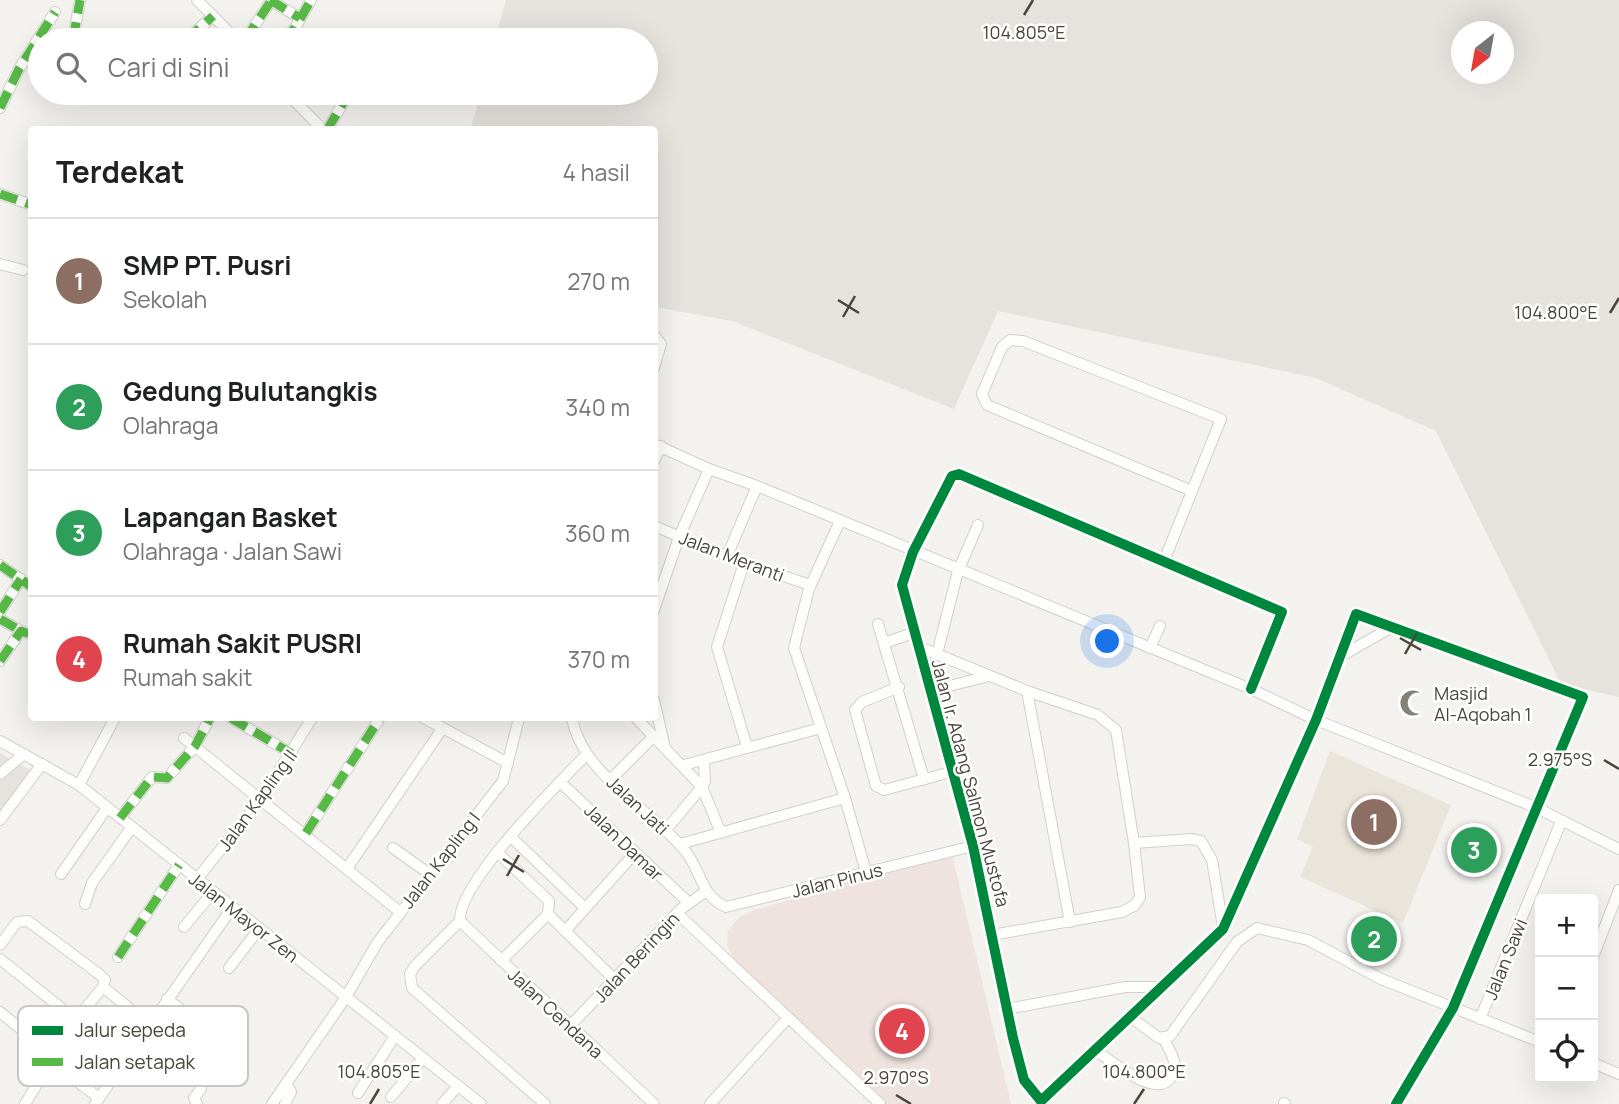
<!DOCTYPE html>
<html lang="id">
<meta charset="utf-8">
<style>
body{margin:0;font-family:Manrope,sans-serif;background:#f2f2f2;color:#202124}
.controls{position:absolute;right:21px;bottom:21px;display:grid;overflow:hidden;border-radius:7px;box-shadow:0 7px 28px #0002}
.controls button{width:63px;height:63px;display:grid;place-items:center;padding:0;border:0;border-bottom:2px solid #e0e0e0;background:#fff;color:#202124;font:35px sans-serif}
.compass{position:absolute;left:1451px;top:21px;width:63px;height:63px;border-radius:50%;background:#fff;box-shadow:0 7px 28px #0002;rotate:211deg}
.you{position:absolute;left:1108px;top:642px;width:24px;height:24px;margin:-18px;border:5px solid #fff;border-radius:50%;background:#1a73e8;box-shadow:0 0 0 10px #1a73e833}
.badge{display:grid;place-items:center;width:46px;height:46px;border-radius:50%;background:#0f766e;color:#fff;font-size:23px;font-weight:700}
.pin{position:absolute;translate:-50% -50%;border:4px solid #fff;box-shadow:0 2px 7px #0006}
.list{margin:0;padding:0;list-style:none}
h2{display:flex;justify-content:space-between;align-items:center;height:91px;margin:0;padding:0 28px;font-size:30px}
h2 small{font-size:23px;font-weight:400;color:#757577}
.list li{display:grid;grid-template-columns:46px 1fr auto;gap:21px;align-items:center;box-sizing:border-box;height:126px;padding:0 28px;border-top:2px solid #e0e0e0}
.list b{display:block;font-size:26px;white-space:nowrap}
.list p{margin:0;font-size:23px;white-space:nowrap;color:#757577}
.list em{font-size:23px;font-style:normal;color:#757577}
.icon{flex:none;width:38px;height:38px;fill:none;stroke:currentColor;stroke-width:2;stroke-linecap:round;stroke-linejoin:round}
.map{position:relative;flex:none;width:1619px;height:1104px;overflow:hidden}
.search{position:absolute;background:#fff;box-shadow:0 7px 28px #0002;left:28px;top:28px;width:630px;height:77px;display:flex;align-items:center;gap:18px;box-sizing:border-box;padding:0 24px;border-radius:38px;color:#757577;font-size:26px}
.panel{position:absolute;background:#fff;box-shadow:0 7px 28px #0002;left:28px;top:126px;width:630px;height:595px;border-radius:7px}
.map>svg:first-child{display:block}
.industrial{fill:#e6e2de;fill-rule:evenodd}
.education{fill:#eae5da}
.medical{fill:#eee3df}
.green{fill:#e1eecf}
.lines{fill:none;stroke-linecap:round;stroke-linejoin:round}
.minor-casing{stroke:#d2d0cb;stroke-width:12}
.minor{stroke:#fdfdfc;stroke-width:10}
.quiet{stroke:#58b947;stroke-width:9;stroke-dasharray:18 9;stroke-linecap:butt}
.cycleway-casing{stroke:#fff;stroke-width:15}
.cycleway{stroke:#00873e;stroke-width:10}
.ticks{fill:none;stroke:#4b4439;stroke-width:2.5}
.labels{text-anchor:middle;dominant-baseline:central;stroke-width:5;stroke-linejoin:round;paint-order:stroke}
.street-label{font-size:18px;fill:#4b4439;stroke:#fff}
.poi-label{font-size:18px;fill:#4b4439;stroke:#fff;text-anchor:start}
.key{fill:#fff;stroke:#c9c7c4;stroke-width:2}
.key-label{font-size:19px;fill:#4b4439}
.ticks-label{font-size:18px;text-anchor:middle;fill:#4b4439;stroke:#fff;stroke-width:5;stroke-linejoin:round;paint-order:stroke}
</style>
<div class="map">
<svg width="1619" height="1104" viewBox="0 0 1619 1104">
<rect width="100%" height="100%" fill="#f4f2ee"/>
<g class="industrial">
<path d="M506 0H1619V697L1561 684 1436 431 1316 378 998 311 954 409 732 321 655 307 654 130H470L481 93H646V40H495ZM1462 32H1504V74H1462Z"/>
<polygon points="0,753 35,773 0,820"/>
</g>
<polygon class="education" points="1330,751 1451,805 1403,923 1300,877 1313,847 1297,839"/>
<polygon class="medical" points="952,854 1011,1104 885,1104 734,959 727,945 728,930 740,917 754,910"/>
<g class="green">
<polygon points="1474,829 1489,838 1475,870 1459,863"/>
<polygon points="1359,916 1398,932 1384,962 1350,946"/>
</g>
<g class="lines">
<g class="minor-casing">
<g id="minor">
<polyline points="197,0 237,40"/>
<polyline points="270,0 300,18"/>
<polyline points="73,40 80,0"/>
<polyline points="186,40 213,16"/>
<polyline points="245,40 271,1"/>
<polyline points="283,40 295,28 311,0"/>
<polyline points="287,93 323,130"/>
<polyline points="0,108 19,69 55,12"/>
<polyline points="327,130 349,93"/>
<polyline points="0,194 32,205"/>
<polyline points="0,264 23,270"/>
<polyline points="654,335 661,344 654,368"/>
<polyline points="654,444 709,469 757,486 1251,689 1316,720 1535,807 1619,849"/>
<polyline points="654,461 661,446"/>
<polyline points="840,521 809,589 794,648 845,798"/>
<polyline points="654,526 736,560 810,585"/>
<polyline points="727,556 757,486"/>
<polyline points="1164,561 1221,419 1023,341 1010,340 1002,347 982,394 987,405 1192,491"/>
<polyline points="744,563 717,647 747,747"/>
<polyline points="0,565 32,587"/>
<polyline points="654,610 679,537 709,469"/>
<polyline points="0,612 21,579"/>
<polyline points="0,619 21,631"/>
<polyline points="878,624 924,779"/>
<polyline points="884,643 913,633"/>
<polyline points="917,646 1027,691 1098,715 1116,730 1134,843 1140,897 1135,905 1122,912 992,935"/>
<polyline points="1150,648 1160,626"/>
<polyline points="937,654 958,571 978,525"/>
<polyline points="1343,655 1392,627"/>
<polyline points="0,661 21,631 32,635"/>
<polyline points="899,687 862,702 855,710 876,786 884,790 951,772"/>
<polyline points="1251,689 1282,612 959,474 952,476 913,552 902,585 973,846 1013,1038 1024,1080 1041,1101 1223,929 1316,720 1356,614 1583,697 1453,1008 1396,1104"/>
<polyline points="929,691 989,676"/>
<polyline points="1027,691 1070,922"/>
<polyline points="654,700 665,748"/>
<polyline points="231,718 292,754"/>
<polyline points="424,718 508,763"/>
<path d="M572 718C582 775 652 809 686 852 702 873 701 896 726 907L973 846"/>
<polyline points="636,718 702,787 721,833"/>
<polyline points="184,738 400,912"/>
<polyline points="0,741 79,785 481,1104"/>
<polyline points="684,765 821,728"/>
<polyline points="0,774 24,754"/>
<polyline points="611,779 653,737"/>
<polyline points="560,782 688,902"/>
<polyline points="79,785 115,718"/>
<polyline points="120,818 152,777 167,778 195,746 210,718"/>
<polyline points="0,820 42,764"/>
<polyline points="665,831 702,787 705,781 704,762"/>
<polyline points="306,833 380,718"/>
<polyline points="511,837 585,908"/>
<polyline points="1134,843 1191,839 1201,841 1212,860 1223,927"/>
<polyline points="680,844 845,798 866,872"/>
<polyline points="393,848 431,875"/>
<polyline points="497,852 549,901 548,914"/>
<polyline points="348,867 442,729"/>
<polyline points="61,874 107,808"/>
<polyline points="197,879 262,798 312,718"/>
<polyline points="85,904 92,883 132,827"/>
<polyline points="677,913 880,1104"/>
<polyline points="460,921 654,1104"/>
<polyline points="460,921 415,966 410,974 412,988 545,1104"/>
<path d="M460 921C457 884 557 785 586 755"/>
<polyline points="184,927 213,892"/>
<polyline points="565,931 635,853"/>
<polyline points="0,945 17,922 28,921 99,974 105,980 103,987"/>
<polyline points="118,957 179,865"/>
<polyline points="1593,957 1619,890"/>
<polyline points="0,959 76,1020"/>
<polyline points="501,961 548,914 614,979"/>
<polyline points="229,968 259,929"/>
<polyline points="167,999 223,1041"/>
<polyline points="1007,1009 1125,987 1164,987"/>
<polyline points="0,1012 49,1052 103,987 150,1025"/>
<polyline points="1129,1016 1159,1038 1170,1036 1237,942 1257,928 1308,940 1381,979 1540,1042"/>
<polyline points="1480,1019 1561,822"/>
<polyline points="570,1026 681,909 705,892"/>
<polyline points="90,1041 108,1040 130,1054"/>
<path d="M1095 1050C1110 1060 1154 1098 1170 1079 1181 1066 1170 1052 1164 1039"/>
<polyline points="1593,1063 1619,1074"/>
<polyline points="62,1070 99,1098"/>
<polyline points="358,1093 395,1036"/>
<polyline points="391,1097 423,1058"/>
<polyline points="1284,1103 1285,1104"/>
<polyline points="25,1104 39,1081"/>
<polyline points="95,1104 232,908"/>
<polyline points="197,1104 194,1098 201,1089"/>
<polyline points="272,1104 346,997 377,943 503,781 519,718"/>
<polyline points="285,1104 291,1092 286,1083"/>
<polyline points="442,1104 458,1086"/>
<polyline points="710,1104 788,1018"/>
</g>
</g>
<use href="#minor" class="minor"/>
<g class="quiet">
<polyline points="270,0 300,18"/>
<polyline points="73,40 80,0"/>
<polyline points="186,40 213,16"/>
<polyline points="245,40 271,1"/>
<polyline points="283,40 295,28 311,0"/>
<polyline points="292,98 296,93"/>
<polyline points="0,108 19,69 55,12"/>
<polyline points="327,130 349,93"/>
<polyline points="0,194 32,205"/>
<polyline points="0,565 32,587"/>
<polyline points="0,612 21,579"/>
<polyline points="0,619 21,631"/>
<polyline points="0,661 21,631 32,635"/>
<polyline points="231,718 292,754"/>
<polyline points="120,818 152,777 167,778 195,746 210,718"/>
<polyline points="306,833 380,718"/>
<polyline points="118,957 179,865"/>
</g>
<g class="cycleway-casing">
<polyline id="cycleway" points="1251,689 1282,612 959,474 952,476 913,552 902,585 973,846 1013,1038 1024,1080 1041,1101 1223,929 1316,720 1356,614 1583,697 1453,1008 1396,1104"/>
</g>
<use href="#cycleway" class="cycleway"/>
</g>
<path class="ticks" d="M1024 15 1033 0M838 300 859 313M1610 313 1619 298M843 317 855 296M1400 638 1421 650M1405 654 1417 633M1604 760 1619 769M503 859 524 872M507 876 519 855M896 1095 911 1104M370 1104 379 1089M1134 1104 1144 1089"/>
<defs>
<g id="mosque-bare" transform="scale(2.1)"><path d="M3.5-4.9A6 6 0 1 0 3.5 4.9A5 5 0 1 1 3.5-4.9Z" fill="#868178" stroke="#fff" stroke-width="2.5" paint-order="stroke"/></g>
</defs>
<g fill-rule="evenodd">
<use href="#mosque-bare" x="1413" y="703"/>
</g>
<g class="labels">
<g class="street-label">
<text transform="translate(732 556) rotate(21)">Jalan Meranti</text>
<text transform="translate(971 783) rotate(75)">Jalan Ir. Adang Salmon Mustofa</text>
<text transform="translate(257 800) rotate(-54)">Jalan Kapling II</text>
<text transform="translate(638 805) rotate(43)">Jalan Jati</text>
<text transform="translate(624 842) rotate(44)">Jalan Damar</text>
<text transform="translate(440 860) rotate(-52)">Jalan Kapling I</text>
<text transform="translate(837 880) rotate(-14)">Jalan Pinus</text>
<text transform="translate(244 917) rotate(38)">Jalan Mayor Zen</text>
<text transform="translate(636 957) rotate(-47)">Jalan Beringin</text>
<text transform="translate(1505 959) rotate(-68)">Jalan Sawi</text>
<text transform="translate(556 1013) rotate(43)">Jalan Cendana</text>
</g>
<g class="poi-label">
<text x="1434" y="693">Masjid<tspan x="1434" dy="21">Al-Aqobah 1</tspan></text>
</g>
</g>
<rect x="18" y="1006" width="230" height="80" rx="10" class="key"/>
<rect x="32" y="1026" width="31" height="9" fill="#00873e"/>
<rect x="32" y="1058" width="31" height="8" fill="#58b947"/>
<g class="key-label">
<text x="75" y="1037">Jalur sepeda</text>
<text x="75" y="1069">Jalan setapak</text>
</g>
<g class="ticks-label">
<text x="1024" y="39">104.805°E</text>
<text x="1556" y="319">104.800°E</text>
<text x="1560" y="766">2.975°S</text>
<text x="379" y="1078">104.805°E</text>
<text x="1144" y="1078">104.800°E</text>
<text x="896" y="1084">2.970°S</text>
</g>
</svg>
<div class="controls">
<button>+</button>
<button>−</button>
<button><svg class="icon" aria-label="locate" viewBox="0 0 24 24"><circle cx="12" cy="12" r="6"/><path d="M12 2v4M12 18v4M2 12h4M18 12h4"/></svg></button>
</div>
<svg class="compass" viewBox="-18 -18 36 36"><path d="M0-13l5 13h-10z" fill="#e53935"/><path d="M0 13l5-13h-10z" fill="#757577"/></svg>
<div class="you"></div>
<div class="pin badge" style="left:1374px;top:822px;background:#8d6e63">1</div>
<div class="pin badge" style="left:1374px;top:939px;background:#2e9e5b">2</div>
<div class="pin badge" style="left:1474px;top:850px;background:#2e9e5b">3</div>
<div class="pin badge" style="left:902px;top:1031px;background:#e0444e">4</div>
<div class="search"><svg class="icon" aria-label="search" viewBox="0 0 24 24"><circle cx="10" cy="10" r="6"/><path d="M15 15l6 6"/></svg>Cari di sini</div>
<section class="panel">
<h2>Terdekat<small>4 hasil</small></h2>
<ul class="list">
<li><span class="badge" style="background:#8d6e63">1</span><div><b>SMP PT. Pusri</b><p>Sekolah</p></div><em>270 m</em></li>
<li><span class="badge" style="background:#2e9e5b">2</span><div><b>Gedung Bulutangkis</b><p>Olahraga</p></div><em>340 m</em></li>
<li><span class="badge" style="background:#2e9e5b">3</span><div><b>Lapangan Basket</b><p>Olahraga · Jalan Sawi</p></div><em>360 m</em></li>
<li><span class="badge" style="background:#e0444e">4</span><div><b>Rumah Sakit PUSRI</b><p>Rumah sakit</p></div><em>370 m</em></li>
</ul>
</section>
</div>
